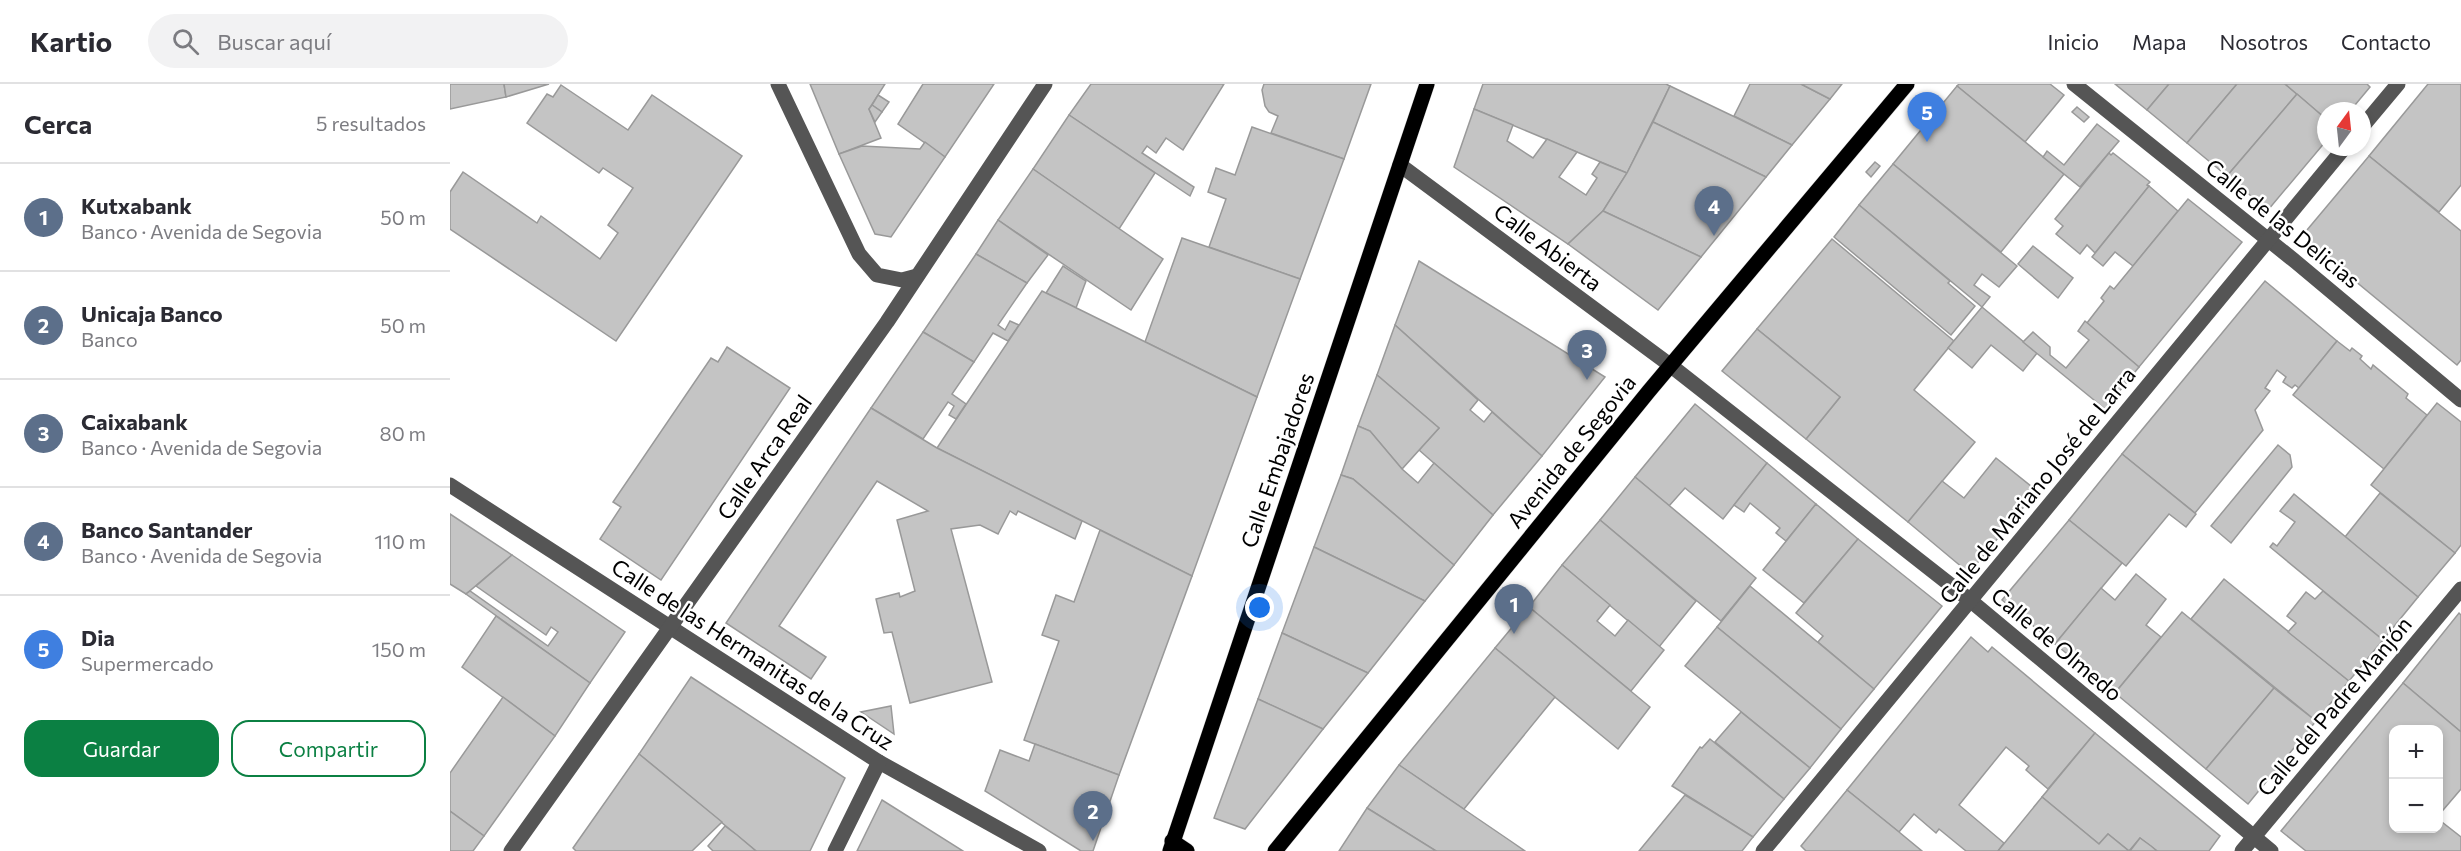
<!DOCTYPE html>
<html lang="es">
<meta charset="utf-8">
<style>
body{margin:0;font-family:Commissioner,sans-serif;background:#f2f2f3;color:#2b2b33}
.controls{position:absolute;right:18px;bottom:18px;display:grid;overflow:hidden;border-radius:12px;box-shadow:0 3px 9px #0003}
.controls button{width:54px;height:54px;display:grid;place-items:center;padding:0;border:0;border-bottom:2px solid #e1e1e2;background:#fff;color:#2b2b33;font:30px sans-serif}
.compass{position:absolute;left:1867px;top:18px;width:54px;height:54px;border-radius:50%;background:#fff;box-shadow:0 3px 9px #0003;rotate:15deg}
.you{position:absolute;left:810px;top:524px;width:21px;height:21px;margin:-15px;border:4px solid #fff;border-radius:50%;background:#1a73e8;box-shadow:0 0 0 9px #1a73e833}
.badge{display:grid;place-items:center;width:39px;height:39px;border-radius:50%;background:#0b8043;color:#fff;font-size:20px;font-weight:700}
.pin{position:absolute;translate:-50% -50px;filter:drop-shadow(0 2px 3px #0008)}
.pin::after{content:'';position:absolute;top:32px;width:21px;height:18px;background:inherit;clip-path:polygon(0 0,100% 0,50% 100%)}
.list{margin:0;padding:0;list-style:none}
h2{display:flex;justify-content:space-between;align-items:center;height:78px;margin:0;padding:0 24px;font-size:26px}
h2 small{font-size:20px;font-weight:400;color:#7c7c81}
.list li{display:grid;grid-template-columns:39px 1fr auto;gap:18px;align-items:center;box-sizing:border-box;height:108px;padding:0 24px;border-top:2px solid #e1e1e2}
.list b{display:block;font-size:22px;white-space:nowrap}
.list p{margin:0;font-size:20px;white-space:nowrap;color:#7c7c81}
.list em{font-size:20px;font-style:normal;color:#7c7c81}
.actions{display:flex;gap:12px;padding:18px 24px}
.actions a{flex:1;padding:14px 0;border:2px solid #0b8043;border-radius:18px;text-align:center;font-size:21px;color:#0b8043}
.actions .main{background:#0b8043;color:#fff}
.icon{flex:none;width:33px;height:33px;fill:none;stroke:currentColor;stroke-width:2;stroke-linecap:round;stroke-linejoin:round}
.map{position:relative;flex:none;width:2011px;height:767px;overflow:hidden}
header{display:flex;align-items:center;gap:36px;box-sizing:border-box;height:84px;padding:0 30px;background:#fff;border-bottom:2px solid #e1e1e2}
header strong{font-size:28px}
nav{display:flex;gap:33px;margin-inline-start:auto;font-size:21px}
.search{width:420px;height:54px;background:#f2f2f3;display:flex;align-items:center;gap:15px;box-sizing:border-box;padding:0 21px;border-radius:33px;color:#7c7c81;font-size:22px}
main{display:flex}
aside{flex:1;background:#fff}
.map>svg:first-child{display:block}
.building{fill:#c4c4c4;stroke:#999;stroke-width:1.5}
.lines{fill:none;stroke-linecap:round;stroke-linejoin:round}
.major-casing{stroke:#dbdbdb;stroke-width:16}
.minor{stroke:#555;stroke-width:15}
.major{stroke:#000;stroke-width:15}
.labels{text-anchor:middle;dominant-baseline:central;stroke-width:5;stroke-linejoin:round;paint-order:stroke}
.street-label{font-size:22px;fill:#000;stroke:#fff}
</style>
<header>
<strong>Kartio</strong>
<div class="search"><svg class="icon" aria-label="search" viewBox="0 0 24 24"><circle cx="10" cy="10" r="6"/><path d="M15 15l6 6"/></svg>Buscar aquí</div>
<nav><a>Inicio</a><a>Mapa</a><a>Nosotros</a><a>Contacto</a></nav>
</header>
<main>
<aside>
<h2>Cerca<small>5 resultados</small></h2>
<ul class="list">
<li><span class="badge" style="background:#5c6f8a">1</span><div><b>Kutxabank</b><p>Banco · Avenida de Segovia</p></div><em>50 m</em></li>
<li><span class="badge" style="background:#5c6f8a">2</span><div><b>Unicaja Banco</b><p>Banco</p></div><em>50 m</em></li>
<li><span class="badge" style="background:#5c6f8a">3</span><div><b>Caixabank</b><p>Banco · Avenida de Segovia</p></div><em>80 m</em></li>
<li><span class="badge" style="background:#5c6f8a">4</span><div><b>Banco Santander</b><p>Banco · Avenida de Segovia</p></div><em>110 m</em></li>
<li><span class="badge" style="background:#3f7fe0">5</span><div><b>Dia</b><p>Supermercado</p></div><em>150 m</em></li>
</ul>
<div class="actions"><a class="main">Guardar</a><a>Compartir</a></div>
</aside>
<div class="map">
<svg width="2011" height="767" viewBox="0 0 2011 767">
<rect width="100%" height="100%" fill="#fff"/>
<g class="building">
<polygon points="0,0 54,0 56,13 0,25"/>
<polygon points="54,0 99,0 56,13"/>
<polygon points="360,0 435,0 419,25 431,54 389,70"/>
<polygon points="473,0 544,0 495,73 448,40"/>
<polygon points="641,0 774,0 733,66 716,54 706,69 697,62 692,69 744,103 740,112 619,31"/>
<polygon points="814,0 921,0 894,75 821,49 828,32 819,28 815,22 812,6"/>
<polygon points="1033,0 1216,0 1220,2 1177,89 1024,25"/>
<polygon points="1300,0 1351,0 1380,15 1342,61 1284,32"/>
<polygon points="1351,0 1392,0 1380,15"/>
<polygon points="1509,0 1600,0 1614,11 1575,58 1507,2"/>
<polygon points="1665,0 1719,0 1697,26"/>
<polygon points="1719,0 1787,0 1737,59 1697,26"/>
<polygon points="1787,0 1835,0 1847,10 1777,92 1737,59"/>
<polygon points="1835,0 1917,0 1920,3 1900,27 1876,27 1876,35"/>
<polygon points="1978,0 2011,0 2011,101 1989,128 1919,72"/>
<polygon points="111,1 178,46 202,11 292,72 166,257 0,145 0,108 13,88 87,139 91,132 150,175 168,149 158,141 183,104 153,84 149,89 77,39 97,10 103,13"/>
<polygon points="1220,2 1287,34 1342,61 1316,93 1203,38"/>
<polygon points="1507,2 1614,90 1551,168 1443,80"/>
<polygon points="1847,10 1876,35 1876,57 1818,126 1777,92"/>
<polygon points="428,11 439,18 432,28 422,21"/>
<polygon points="422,21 432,28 425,38 419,25"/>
<polygon points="1627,23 1639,33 1634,38 1622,28"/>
<polygon points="1024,25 1063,41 1057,57 1083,74 1097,55 1127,68 1109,93 1136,111 1147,94 1142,90 1150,78 1177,89 1153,127 1118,160 1004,83"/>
<polygon points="619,31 705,89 669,145 583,85"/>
<polygon points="1203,38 1316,93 1251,173 1153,127 1177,89"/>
<polygon points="1647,40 1669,57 1630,103 1593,73 1597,67 1614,81"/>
<polygon points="802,43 894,75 850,195 759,163 776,115 758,108 766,84 785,91"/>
<polygon points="475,58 495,73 441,153 425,150 389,70 412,62 470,65"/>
<polygon points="1659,69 1661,71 1663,69 1700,98 1697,101 1699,102 1645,169 1637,161 1630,170 1606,150 1613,142 1605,135"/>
<polygon points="1919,72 2011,147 2011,276 2007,281 1859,159 1857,146"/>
<polygon points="1425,78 1430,82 1421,93 1416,88"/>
<polygon points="1443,80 1567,182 1549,203 1532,190 1524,201 1540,213 1532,223 1409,121"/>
<polygon points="583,85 713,175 681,226 548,136"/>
<polygon points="1699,102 1728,127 1683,182 1665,168 1653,182 1642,173"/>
<polygon points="1738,115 1792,158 1689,283 1637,239 1654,217 1651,214 1660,202 1664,205"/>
<polygon points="1409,121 1500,197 1498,199 1525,222 1501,251 1384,153"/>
<polygon points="1153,127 1251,173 1208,226 1118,160"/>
<polygon points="548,136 598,171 577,199 526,170"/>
<polygon points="732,154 850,195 807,313 695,258"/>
<polygon points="1382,155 1504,257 1464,306 1525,358 1458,438 1356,355 1390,313 1307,245"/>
<polygon points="1583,162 1623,194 1608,214 1568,180"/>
<polygon points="526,170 577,199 548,241 555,246 560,237 569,241 558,257 543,249 524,278 473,248"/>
<polygon points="969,177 1155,293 1092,372 945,241"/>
<polygon points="613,182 636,197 626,224 596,209"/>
<polygon points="1815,197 1887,257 1849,304 1845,301 1842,304 1833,298 1836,293 1827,286 1815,304 1820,307 1805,326 1813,346 1745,429 1672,370"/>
<polygon points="592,207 807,313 742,492 487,364"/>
<polygon points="1532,223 1587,269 1573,287 1541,261 1522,284 1498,264"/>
<polygon points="1635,237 1689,283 1655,325 1573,258 1583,248 1600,263 1600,271 1616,284 1639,256 1628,247"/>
<polygon points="945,241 1028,316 1020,326 1034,338 1042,328 1092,372 1043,431 969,366 989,344 927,291"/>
<polygon points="1307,245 1390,313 1356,355 1272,287"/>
<polygon points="473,248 524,278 502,310 516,320 506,335 499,331 504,322 498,318 473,355 421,324"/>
<polygon points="1887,257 1900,267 1902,264 1912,272 1910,275 1921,285 1923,281 1958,310 1956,314 1977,331 1934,385 1843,311"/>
<polygon points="277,263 340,304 211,496 150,455 171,423 163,418 261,274 268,278"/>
<polygon points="927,291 989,344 952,385 920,347 908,342"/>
<polygon points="1987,319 2011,338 2011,461 2005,469 1921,401"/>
<polygon points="1245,320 1317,379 1273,435 1235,404 1219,422 1185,393"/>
<polygon points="421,324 487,364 632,437 625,455 568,427 566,431 560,427 548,450 530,441 501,445 542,598 460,619 442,548 434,549 426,515 449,509 450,513 465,507 447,436 478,427 427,397 329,542 376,573 361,595 276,539"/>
<polygon points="908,342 920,347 952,385 968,399 984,379 1043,431 1004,481 903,395 891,391"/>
<polygon points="1828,361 1840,371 1842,383 1781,459 1761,442"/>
<polygon points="1672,370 1746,430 1736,443 1719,430 1676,482 1619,436"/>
<polygon points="1546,374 1587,407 1519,489 1458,438 1492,397 1514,414"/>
<polygon points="1317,379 1366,420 1336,457 1326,449 1330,444 1300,419 1294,428 1284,421"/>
<polygon points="891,391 903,395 1004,481 975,517 864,463"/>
<polygon points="1185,393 1306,494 1271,537 1150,436"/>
<polygon points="1930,409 2005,469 1968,513 1895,453"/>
<polygon points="1844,410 1968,513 1933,556 1820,463 1823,459 1827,462 1845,438 1830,427"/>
<polygon points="1366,420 1408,455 1354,519 1313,486"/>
<polygon points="0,430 62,471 16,510 0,500"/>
<polygon points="1150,436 1246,517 1209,563 1112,481"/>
<polygon points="1619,436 1672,479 1605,560 1552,516"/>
<polygon points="650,446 742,492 669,691 574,656 609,557 592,551 606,511 624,518"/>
<polygon points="1408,455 1492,522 1424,605 1368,558 1373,552 1346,529"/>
<polygon points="864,463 975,517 918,589 832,549"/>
<polygon points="62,471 175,548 140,599 16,510 20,507 98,562 108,548 101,543 96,551 26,502"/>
<polygon points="1112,481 1160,521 1147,537 1165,552 1178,536 1214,566 1181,607 1079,523"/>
<polygon points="1686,490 1716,515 1696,541 1711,553 1665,609 1605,560 1651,504 1665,516"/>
<polygon points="1774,495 1899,597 1866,637 1741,535"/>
<polygon points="1300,502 1424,605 1391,645 1267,543"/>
<polygon points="1873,507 1933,556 1899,597 1838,548 1846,539 1837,532 1856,508 1865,515"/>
<polygon points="1079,523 1200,623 1168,665 1045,564"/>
<polygon points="1732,528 1824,604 1756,685 1665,609"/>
<polygon points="2009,529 2011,531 2011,648 1953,599"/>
<polygon points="46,532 140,599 105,652 12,583"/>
<polygon points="1267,543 1391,645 1360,684 1235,582"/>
<polygon points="832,549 918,589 873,645 808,615"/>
<polygon points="1521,553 1538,568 1542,563 1645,649 1598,705 1576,686 1579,682 1556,663 1509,721 1554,759 1548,767 1516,767 1489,745 1486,749 1464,730 1449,748 1397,706"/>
<polygon points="1045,564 1105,613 1014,725 949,681"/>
<polygon points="241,593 395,694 360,767 306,767 189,670"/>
<polygon points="1953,599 2011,648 2011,705 1988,732 1988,646 1944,646 1944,744 1988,744 1988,735 2011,753 2011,767 1856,767 1831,747"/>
<polygon points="1824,604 1866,637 1798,720 1756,685"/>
<polygon points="53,613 105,652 34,752 0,727 0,689"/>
<polygon points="808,615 873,645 795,745 764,734"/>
<polygon points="441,622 444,650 411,628"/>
<polygon points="1291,628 1360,684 1334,715 1265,658"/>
<polygon points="1645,649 1770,752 1759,767 1707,767 1690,754 1679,767 1658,750 1649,760 1592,713"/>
<polygon points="1260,655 1334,715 1303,753 1222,702 1250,663 1252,664"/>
<polygon points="585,660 669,691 643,767 631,767 535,707 550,666 579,677"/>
<polygon points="189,670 272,738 242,767 126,767 123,764"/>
<polygon points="949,681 1062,758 1075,767 986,767 917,724"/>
<polygon points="1397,706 1449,748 1472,767 1356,767 1351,762"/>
<polygon points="1235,711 1260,726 1303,753 1292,767 1189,767"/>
<polygon points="1592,713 1649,760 1658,750 1679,767 1548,767"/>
<polygon points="432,716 513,767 407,767"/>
<polygon points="917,724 986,767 889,767"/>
<polygon points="0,727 34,752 23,767 0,767"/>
<polygon points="275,742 287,751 306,767 263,767 258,762"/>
<polygon points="1690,754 1701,762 1707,767 1680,767"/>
</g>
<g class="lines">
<g class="major-casing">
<g id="major">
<polyline points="722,757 737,767"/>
<polyline points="720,767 977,0"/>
<polyline points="825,767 1199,307 1457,0"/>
</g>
</g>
<g class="minor">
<polyline points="328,0 409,170 427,191 452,196 467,192"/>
<polyline points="1624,0 1846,178 2011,316"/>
<polyline points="1912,43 1948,0"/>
<polyline points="950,81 1220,281 1521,517 1821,767"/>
<polyline points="0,401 429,678 589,767"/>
<polyline points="61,767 437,238 595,0"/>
<polyline points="385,767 429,678"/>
<polyline points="1313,767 1895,63"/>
<polyline points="1792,767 2011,505"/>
</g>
<use href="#major" class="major"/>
</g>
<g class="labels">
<g class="street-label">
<text transform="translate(1833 139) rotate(39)">Calle de las Delicias</text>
<text transform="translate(1098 163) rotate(37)">Calle Abierta</text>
<text transform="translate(1121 367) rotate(-51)">Avenida de Segovia</text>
<text transform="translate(314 373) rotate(-55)">Calle Arca Real</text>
<text transform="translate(827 376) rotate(-71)">Calle Embajadores</text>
<text transform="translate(1587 401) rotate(-51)">Calle de Mariano José de Larra</text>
<text transform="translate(1607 560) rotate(40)">Calle de Olmedo</text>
<text transform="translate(303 570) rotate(33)">Calle de las Hermanitas de la Cruz</text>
<text transform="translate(1884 622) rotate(-50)">Calle del Padre Manjón</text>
</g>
</g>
</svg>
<div class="controls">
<button>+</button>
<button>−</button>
</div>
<svg class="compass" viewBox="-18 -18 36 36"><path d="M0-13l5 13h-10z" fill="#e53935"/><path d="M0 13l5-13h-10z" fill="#7c7c81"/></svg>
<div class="you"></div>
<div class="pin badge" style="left:1064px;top:550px;background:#5c6f8a">1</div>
<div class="pin badge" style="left:643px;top:757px;background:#5c6f8a">2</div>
<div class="pin badge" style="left:1137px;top:296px;background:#5c6f8a">3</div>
<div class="pin badge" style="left:1264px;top:152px;background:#5c6f8a">4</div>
<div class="pin badge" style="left:1477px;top:58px;background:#3f7fe0">5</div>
</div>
</main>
